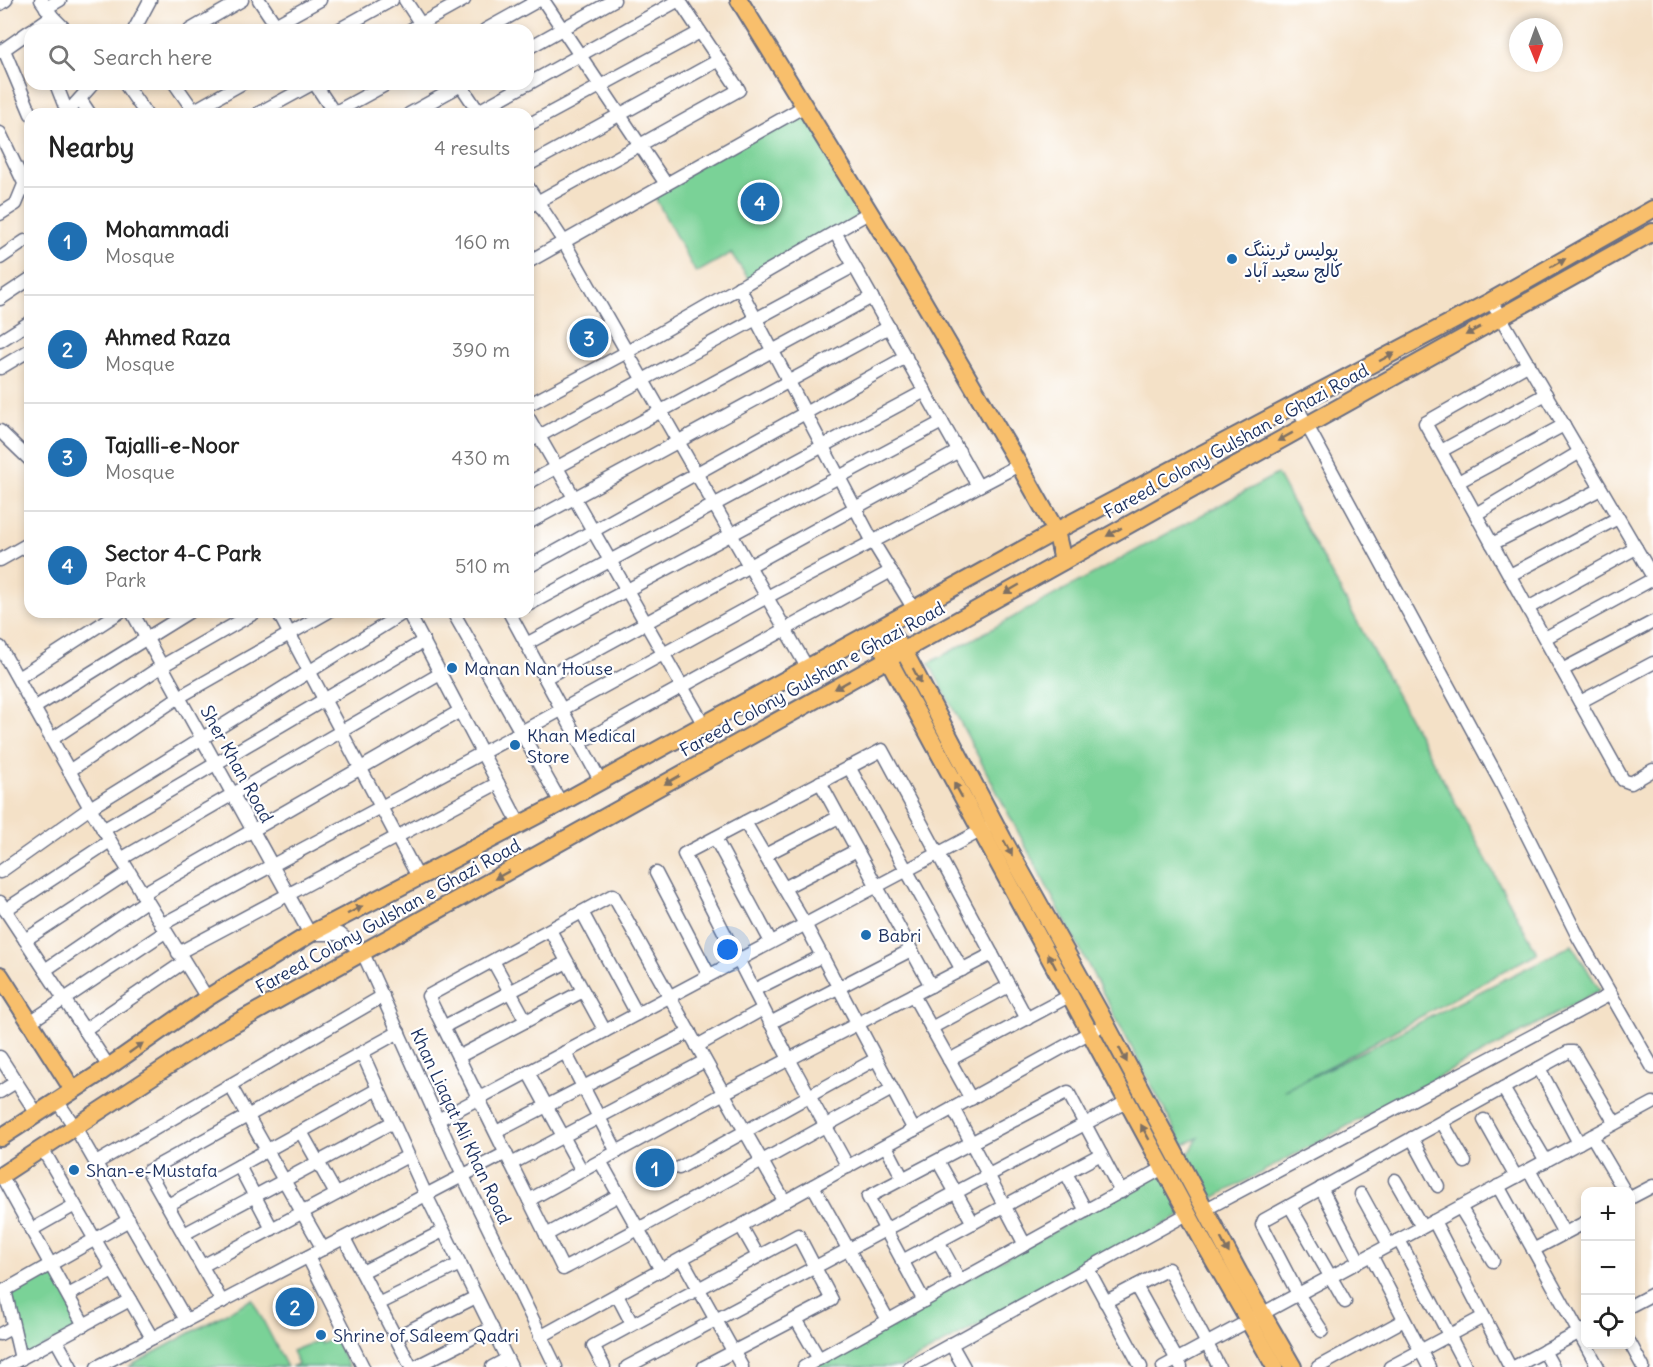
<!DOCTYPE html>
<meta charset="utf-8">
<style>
body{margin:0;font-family:Delius,"Playpen Sans Arabic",sans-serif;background:#f2f2f2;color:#222}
.controls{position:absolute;right:18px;bottom:18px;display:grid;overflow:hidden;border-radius:12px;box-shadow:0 3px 9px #0003}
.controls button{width:54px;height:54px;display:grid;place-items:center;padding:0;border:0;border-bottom:2px solid #e0e0e0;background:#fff;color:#222;font:30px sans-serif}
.compass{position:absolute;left:1509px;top:18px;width:54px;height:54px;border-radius:50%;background:#fff;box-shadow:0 3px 9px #0003;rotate:179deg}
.you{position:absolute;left:728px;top:950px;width:21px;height:21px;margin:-15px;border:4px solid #fff;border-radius:50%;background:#1a73e8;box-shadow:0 0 0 9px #1a73e833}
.badge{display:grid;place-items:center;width:39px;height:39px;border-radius:50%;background:#1f6fb2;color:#fff;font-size:20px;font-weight:700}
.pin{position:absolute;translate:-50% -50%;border:3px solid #fff;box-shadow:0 2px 6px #0006}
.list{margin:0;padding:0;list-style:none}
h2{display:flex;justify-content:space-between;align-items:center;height:78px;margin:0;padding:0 24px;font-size:26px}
h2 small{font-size:20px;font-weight:400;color:#767676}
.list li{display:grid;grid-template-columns:39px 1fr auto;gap:18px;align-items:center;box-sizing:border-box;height:108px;padding:0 24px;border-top:2px solid #e0e0e0}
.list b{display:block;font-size:22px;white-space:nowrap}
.list p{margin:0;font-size:20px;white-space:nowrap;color:#767676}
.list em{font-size:20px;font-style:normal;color:#767676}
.icon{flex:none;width:33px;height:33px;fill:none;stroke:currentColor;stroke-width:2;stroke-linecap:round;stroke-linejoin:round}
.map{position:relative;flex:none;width:1653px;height:1367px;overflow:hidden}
.search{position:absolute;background:#fff;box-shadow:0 3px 9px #0003;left:24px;top:24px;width:510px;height:66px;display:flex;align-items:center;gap:15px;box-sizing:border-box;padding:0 21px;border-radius:18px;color:#767676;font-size:22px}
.panel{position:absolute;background:#fff;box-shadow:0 3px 9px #0003;left:24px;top:108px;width:510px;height:510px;border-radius:18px}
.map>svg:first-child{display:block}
.green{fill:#7ad297;stroke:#4a807a;stroke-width:1.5}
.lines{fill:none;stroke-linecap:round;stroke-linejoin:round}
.minor-casing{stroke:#676d83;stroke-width:15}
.major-casing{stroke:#676d83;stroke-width:20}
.minor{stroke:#fff;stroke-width:12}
.major{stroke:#f8bf6c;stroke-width:16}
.oneway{fill:#7e7064}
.poi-dot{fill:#1f6fb2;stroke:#fff;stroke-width:2}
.labels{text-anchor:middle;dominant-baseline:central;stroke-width:4.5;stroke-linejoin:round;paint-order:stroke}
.poi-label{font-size:18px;fill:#1b2f5e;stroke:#fff;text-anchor:start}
.street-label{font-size:18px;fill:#1b2f5e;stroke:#fff}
</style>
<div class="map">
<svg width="1653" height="1367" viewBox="0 0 1653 1367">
<rect width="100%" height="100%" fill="#fff"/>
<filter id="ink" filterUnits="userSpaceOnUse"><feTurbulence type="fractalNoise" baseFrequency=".0167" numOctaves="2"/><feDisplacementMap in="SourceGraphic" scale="12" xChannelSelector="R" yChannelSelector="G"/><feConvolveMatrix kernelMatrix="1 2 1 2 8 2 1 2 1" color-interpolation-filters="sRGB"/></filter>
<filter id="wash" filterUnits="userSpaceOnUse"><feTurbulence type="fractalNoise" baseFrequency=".008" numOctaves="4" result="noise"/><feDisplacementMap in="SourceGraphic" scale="24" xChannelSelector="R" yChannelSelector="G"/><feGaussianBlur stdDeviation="1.35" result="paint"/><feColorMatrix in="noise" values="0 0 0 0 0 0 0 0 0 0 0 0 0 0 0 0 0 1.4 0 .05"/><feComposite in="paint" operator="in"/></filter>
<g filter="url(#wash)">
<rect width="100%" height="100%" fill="#f4e1c7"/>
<g class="green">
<polygon points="805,106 870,212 750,281 731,253 696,273 652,192"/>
<polygon points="1277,474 1537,953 1284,1091 1572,945 1600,990 900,1367 809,1367 1123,1193 1190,1152 1198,1138 1183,1145 929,663"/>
<polygon points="50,1265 84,1325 21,1359 5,1290"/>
<polygon points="252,1299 287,1367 128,1367"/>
<polygon points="334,1338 349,1367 291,1367 298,1364 292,1351 320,1340 321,1343"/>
</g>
</g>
<g filter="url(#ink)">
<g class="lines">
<g class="minor-casing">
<g id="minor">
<polyline points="41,0 52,16 66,30"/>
<polyline points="259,0 279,30"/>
<polyline points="405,0 424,29"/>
<polyline points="543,0 666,184"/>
<polyline points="0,4 6,0"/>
<polyline points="46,8 60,0"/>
<polyline points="32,30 52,16"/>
<polyline points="134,30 150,0"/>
<polyline points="190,30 242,0"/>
<polyline points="266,30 320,0"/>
<polyline points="338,30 392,0"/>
<polyline points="410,30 464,0"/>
<polyline points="485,30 539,0"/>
<polyline points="528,48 614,0"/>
<polyline points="4,50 31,114"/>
<polyline points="0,52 30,31"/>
<polyline points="56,84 67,112"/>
<polyline points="125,84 146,114"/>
<polyline points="175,84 196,114"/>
<polyline points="315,84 335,114"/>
<polyline points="460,84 480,114"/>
<polyline points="528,84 679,0 739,90 528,207"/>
<polyline points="80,99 90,114"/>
<polyline points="193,111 241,84"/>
<polyline points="66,114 93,84"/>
<polyline points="257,114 312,84"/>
<polyline points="332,114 387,84"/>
<polyline points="409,114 463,84"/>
<polyline points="473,114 527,84"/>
<polyline points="528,125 700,32"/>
<polyline points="0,133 24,183"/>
<polyline points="528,165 719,60"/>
<polyline points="528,187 564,242 808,669"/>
<polyline points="0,214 16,204 30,170"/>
<polyline points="835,232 978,486"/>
<polyline points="0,258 25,241"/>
<polyline points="528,262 805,106"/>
<polyline points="739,287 873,542 915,611"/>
<polyline points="0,299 30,279"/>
<polyline points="1491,301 1653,577"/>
<polyline points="0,341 30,322"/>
<polyline points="1529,364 1425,423 1623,780 1631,783 1653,770"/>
<polyline points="0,368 30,350"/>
<polyline points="528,405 627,352 870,212"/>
<polyline points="1296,405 1502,785 1578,937 1653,1068"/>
<polyline points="528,417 704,725"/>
<polyline points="0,431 30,460"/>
<polyline points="528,442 854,266"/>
<polyline points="1441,451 1546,394"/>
<polyline points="1458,482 1564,425"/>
<polyline points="528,483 872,297"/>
<polyline points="1476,514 1580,452"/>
<polyline points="528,523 889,327"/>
<polyline points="1492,544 1601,489"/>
<polyline points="0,560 30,543"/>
<polyline points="528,567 906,357"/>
<polyline points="1510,575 1618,518"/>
<polyline points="528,605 925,391"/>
<polyline points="1528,608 1636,548"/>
<polyline points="132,612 310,934 340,934 363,953 463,1176 556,1367"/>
<polyline points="278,612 418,877"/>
<polyline points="408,612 520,825"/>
<polyline points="453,612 561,803"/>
<polyline points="509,612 601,782"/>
<polyline points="1545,638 1653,579"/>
<polyline points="526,644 942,422"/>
<polyline points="0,647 90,808 207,998"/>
<polyline points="1562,670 1653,622"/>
<polyline points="18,678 120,612"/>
<polyline points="545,678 959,451"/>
<polyline points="1580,702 1653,663"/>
<polyline points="34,708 189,612"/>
<polyline points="52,739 162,666 256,612"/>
<polyline points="580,743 891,571"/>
<polyline points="849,767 962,970"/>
<polyline points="69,771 179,697 328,612"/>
<polyline points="820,782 931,986"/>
<polyline points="745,822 805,924 914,1130"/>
<polyline points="103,830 424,641"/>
<polyline points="715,838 771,942"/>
<polyline points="765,855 839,817"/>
<polyline points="121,859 440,674"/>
<polyline points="0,872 90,808 405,612"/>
<polyline points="656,873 709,975"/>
<polyline points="784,888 857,850"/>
<polyline points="142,894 460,711"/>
<polyline points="0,902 109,1067"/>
<polyline points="5,910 110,841"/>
<polyline points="582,912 637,1014"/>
<polyline points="161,925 521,732 767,597 1019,465"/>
<polyline points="550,930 605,1031"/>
<polyline points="25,940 129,872"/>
<polyline points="178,953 498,783"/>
<polyline points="493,961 526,1021"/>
<polyline points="45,970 146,901"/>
<polyline points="754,990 822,956"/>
<polyline points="913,995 971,1099"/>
<polyline points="30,1022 165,932"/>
<polyline points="770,1023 911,950"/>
<polyline points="443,1027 567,962"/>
<polyline points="931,1028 1009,986"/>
<polyline points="84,1030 184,962"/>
<polyline points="697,1046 763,1009"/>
<polyline points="565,1052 617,1152"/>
<polyline points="362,1053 426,1195 511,1367"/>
<polyline points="0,1057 37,1114"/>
<polyline points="458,1057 583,991"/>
<polyline points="949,1060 1071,995"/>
<polyline points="1539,1068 1579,1143"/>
<polyline points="528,1072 582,1171"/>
<polyline points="230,1085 323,1249"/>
<polyline points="1503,1088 1546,1161"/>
<polyline points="0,1092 16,1082"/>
<polyline points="57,1101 75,1127 186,1320"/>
<polyline points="953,1108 1025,1245"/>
<polyline points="438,1120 986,828"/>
<polyline points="1484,1120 1516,1177"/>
<polyline points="1442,1122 1465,1162"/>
<polyline points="301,1132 336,1194"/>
<polyline points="496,1132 690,1032"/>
<polyline points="1592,1136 1625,1192"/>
<polyline points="1412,1138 1438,1186"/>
<polyline points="886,1146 903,1179"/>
<polyline points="42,1148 152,1338"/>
<polyline points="600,1161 661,1270"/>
<polyline points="938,1161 973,1223"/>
<polyline points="96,1163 383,996"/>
<polyline points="511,1164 705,1061"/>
<polyline points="239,1166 272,1229"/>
<polyline points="848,1167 789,1059 684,854 882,750 1027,1019"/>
<polyline points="679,1168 876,1059"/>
<polyline points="1529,1170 1564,1233"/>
<polyline points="1066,1173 1086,1211"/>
<polyline points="1,1175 84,1325"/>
<polyline points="1395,1180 1422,1227"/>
<polyline points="813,1186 888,1320"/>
<polyline points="1498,1186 1598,1367"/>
<polyline points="1321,1188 1359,1261"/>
<polyline points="1361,1194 1389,1245"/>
<polyline points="1630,1198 1653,1186"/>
<polyline points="529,1200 724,1093 992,954"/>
<path d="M785 1202C727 1100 670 998 613 895L428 996 563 1269C674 1211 783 1149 892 1089"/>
<polyline points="168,1205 378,1089"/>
<polyline points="1290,1206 1345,1302"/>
<polyline points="1460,1207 1493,1261"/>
<polyline points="1206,1209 1611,994"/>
<polyline points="1434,1221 1510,1367"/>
<polyline points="741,1226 758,1256"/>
<polyline points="31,1230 75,1205"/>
<polyline points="184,1234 393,1122"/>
<polyline points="546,1235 619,1195"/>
<polyline points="344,1238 411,1367"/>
<polyline points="1399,1240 1466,1367"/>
<polyline points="938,1241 960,1281"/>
<polyline points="1533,1250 1586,1222"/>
<polyline points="1371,1255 1429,1367"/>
<polyline points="308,1257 363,1367"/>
<polyline points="682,1259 742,1367"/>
<polyline points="902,1261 1101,1154"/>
<polyline points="202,1266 408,1156"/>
<polyline points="1088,1269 1141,1367"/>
<polyline points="362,1272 443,1231"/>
<polyline points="1136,1286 1181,1367"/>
<polyline points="5,1290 21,1359"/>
<polyline points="0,1293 129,1220"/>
<polyline points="68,1295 113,1271"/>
<polyline points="617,1295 632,1324"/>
<polyline points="924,1301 868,1197 1068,1092 1121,1192"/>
<polyline points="222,1302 148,1171 399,1032"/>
<polyline points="1105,1302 1168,1269 1219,1367"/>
<polyline points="378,1304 460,1264"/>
<polyline points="1630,1306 1653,1294"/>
<polyline points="796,1319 819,1359"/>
<polyline points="1322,1331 1298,1294 1262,1225 1264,1220 1568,1052 1573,1052 1615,1123"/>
<polyline points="0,1334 13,1327"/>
<polyline points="396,1337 476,1297"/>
<polyline points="540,1337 1096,1029"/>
<polyline points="56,1340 71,1367"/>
<polyline points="1630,1343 1643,1367"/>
<polyline points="951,1344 964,1367"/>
<polyline points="1544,1351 1553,1367"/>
<polyline points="5,1367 130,1300"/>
<polyline points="97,1367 506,1153"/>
<polyline points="415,1367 492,1328"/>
<polyline points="492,1367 507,1359"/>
<polyline points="604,1367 593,1346 798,1235 832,1300 704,1367"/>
<polyline points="627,1367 1128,1101"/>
<polyline points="804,1367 1165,1167"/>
<polyline points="910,1367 1189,1213"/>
<polyline points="1163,1367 1653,1103"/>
<polyline points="1318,1367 1404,1320"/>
<polyline points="1390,1367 1483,1317"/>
<polyline points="1514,1367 1584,1330"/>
</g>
</g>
<g class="major-casing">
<g id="major">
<polyline points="739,0 905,270 1019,465 1056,531 1063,561"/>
<polyline points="885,627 904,651 1003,839 1100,1013 1239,1273 1293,1367"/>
<polyline points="874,633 1201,1238 1275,1367"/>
<polyline points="0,975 73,1090"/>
<polyline points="0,1138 97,1075 207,998 310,934 561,803 1056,531 1491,301 1653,209"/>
<polyline points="0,1176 220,1032 1653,232"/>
</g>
</g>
<use href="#minor" class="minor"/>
<use href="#major" class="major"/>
</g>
<defs><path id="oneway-solid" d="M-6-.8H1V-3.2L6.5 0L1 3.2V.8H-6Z" transform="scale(1.5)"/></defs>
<g class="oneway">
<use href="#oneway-solid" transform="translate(1558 263) rotate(-29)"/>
<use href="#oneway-solid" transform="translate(1473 331) rotate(151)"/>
<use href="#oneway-solid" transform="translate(1387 357) rotate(-28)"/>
<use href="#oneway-solid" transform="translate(1285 437) rotate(151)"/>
<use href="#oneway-solid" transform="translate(1114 532) rotate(151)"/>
<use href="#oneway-solid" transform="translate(1012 589) rotate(150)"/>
<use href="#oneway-solid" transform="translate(917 676) rotate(62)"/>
<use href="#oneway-solid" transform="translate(842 685) rotate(151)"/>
<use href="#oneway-solid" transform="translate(672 780) rotate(151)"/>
<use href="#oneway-solid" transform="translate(958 790) rotate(-119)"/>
<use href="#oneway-solid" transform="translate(1008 848) rotate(61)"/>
<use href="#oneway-solid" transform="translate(502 875) rotate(151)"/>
<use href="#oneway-solid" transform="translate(355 910) rotate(-28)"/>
<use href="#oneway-solid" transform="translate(1052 961) rotate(-118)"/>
<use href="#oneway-solid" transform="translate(136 1048) rotate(-35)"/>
<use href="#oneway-solid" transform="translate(1123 1055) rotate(62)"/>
<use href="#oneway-solid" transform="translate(1145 1132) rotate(-119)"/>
<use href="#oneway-solid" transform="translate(1225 1246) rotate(62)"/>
</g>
</g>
<g class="poi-dot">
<circle cx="1232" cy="259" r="6"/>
<circle cx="452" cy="668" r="6"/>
<circle cx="515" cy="745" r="6"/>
<circle cx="866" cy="935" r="6"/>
<circle cx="74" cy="1170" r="6"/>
<circle cx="321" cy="1335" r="6"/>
</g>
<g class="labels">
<g class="poi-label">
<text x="1244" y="249">پولیس ٹریننگ<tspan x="1244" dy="21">کالج سعید آباد</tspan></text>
<text x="464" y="668">Manan Nan House</text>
<text x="527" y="735">Khan Medical<tspan x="527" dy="21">Store</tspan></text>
<text x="878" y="935">Babri</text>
<text x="86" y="1170">Shan-e-Mustafa</text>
<text x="333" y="1335">Shrine of Saleem Qadri</text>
</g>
<g class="street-label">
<text transform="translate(1236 441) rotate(-29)">Fareed Colony Gulshan e Ghazi Road</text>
<text transform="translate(812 679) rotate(-29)">Fareed Colony Gulshan e Ghazi Road</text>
<text transform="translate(237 764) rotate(61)">Sher Khan Road</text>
<text transform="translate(388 916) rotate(-29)">Fareed Colony Gulshan e Ghazi Road</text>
<text transform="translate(461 1126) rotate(65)">Khan Liaqat Ali Khan Road</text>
</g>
</g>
</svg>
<div class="controls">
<button>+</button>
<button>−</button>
<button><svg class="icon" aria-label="locate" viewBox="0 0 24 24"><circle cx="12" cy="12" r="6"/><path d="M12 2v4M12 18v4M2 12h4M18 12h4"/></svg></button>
</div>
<svg class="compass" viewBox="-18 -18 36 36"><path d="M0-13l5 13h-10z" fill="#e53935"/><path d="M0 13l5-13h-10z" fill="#767676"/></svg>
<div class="you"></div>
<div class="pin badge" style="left:655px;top:1168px">1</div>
<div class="pin badge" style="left:295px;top:1307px">2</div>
<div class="pin badge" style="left:589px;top:338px">3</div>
<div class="pin badge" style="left:760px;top:202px">4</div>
<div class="search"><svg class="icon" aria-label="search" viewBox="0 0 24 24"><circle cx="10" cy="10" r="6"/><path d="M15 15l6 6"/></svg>Search here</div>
<section class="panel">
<h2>Nearby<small>4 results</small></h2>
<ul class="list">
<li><span class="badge">1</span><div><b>Mohammadi</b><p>Mosque</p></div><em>160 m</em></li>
<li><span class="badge">2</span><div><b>Ahmed Raza</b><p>Mosque</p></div><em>390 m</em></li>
<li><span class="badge">3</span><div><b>Tajalli-e-Noor</b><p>Mosque</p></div><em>430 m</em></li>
<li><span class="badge">4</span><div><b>Sector 4-C Park</b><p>Park</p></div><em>510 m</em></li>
</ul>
</section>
</div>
